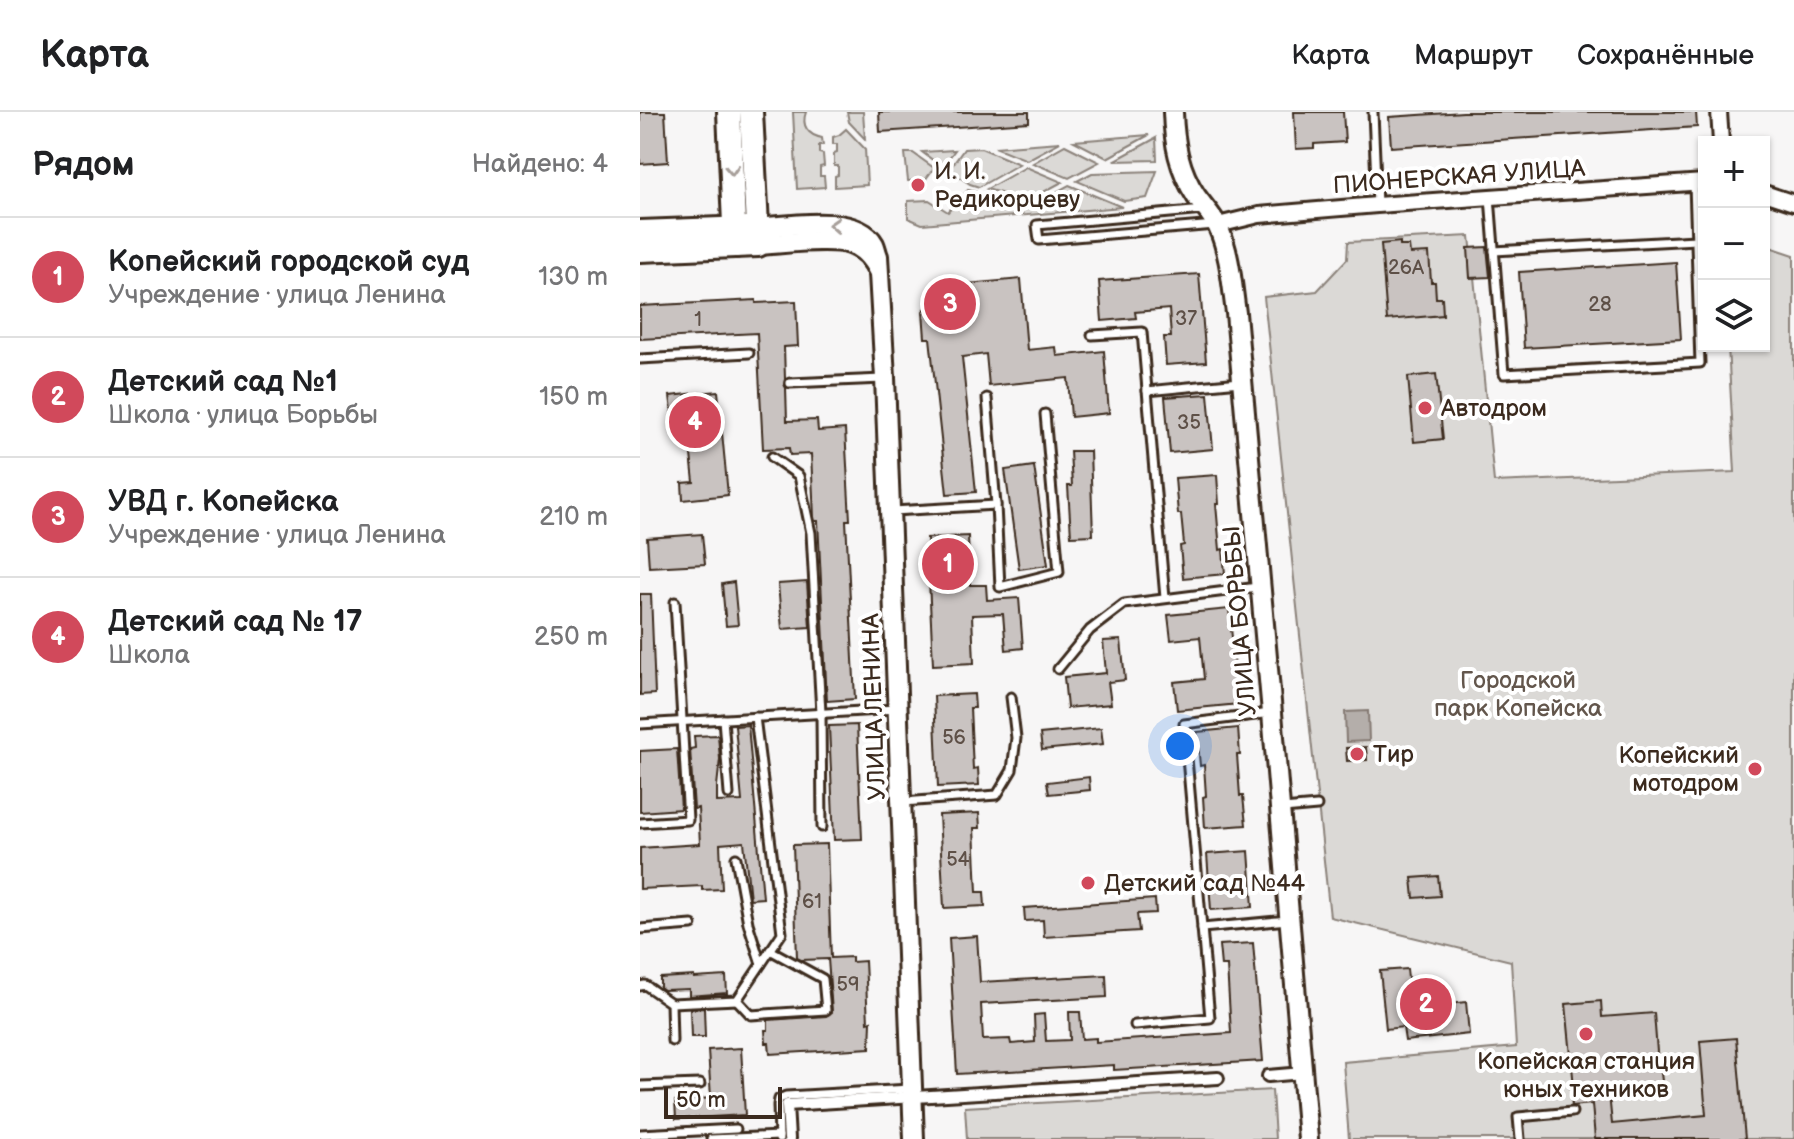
<!DOCTYPE html>
<html lang="ru">
<meta charset="utf-8">
<style>
body{margin:0;font-family:"Balsamiq Sans",sans-serif;background:#f2f2f2;color:#202124}
.controls{position:absolute;right:24px;top:24px;display:grid;overflow:hidden;border-radius:0px;box-shadow:0 2px 6px #0004}
.controls button{width:72px;height:72px;display:grid;place-items:center;padding:0;border:0;border-bottom:2px solid #e0e0e0;background:#fff;color:#202124;font:40px sans-serif}
.scale{position:absolute;left:24px;bottom:20px;width:118px;box-sizing:border-box;padding-left:8px;border:4px solid #3b2a1e;border-top:0;font-size:22px;line-height:28px;white-space:nowrap;color:#3b2a1e;-webkit-text-stroke:6px #fff;paint-order:stroke}
.you{position:absolute;left:540px;top:634px;width:28px;height:28px;margin:-20px;border:6px solid #fff;border-radius:50%;background:#1a73e8;box-shadow:0 0 0 12px #1a73e833}
.badge{display:grid;place-items:center;width:52px;height:52px;border-radius:50%;background:#d1495b;color:#fff;font-size:26px;font-weight:700}
.pin{position:absolute;translate:-50% -50%;border:4px solid #fff;box-shadow:0 2px 8px #0006}
.list{margin:0;padding:0;list-style:none}
h2{display:flex;justify-content:space-between;align-items:center;height:104px;margin:0;padding:0 32px;font-size:34px}
h2 small{font-size:26px;font-weight:400;color:#757577}
.list li{display:grid;grid-template-columns:52px 1fr auto;gap:24px;align-items:center;box-sizing:border-box;height:120px;padding:0 32px;border-top:2px solid #e0e0e0}
.list b{display:block;font-size:30px;white-space:nowrap}
.list p{margin:0;font-size:26px;white-space:nowrap;color:#757577}
.list em{font-size:26px;font-style:normal;color:#757577}
.icon{flex:none;width:44px;height:44px;fill:none;stroke:currentColor;stroke-width:2;stroke-linecap:round;stroke-linejoin:round}
.map{position:relative;flex:none;width:1154px;height:1027px;overflow:hidden}
header{display:flex;align-items:center;gap:48px;box-sizing:border-box;height:112px;padding:0 40px;background:#fff;border-bottom:2px solid #e0e0e0}
header strong{font-size:38px}
nav{display:flex;gap:44px;margin-inline-start:auto;font-size:28px}
main{display:flex}
aside{flex:1;background:#fff}
.map>svg:first-child{display:block}
.green{fill:#dbd9d6;stroke:#8b827a;stroke-width:2}
.water{fill:#b4aeaa;stroke:#847972;stroke-width:2}
.building{fill:#c9c3c1;stroke:#3b2a1e;stroke-width:2}
.lines{fill:none;stroke-linecap:round;stroke-linejoin:round}
.service-casing{stroke:#3b2a1e;stroke-width:13}
.pedestrian-casing{stroke:#3b2a1e;stroke-width:16}
.minor-casing{stroke:#3b2a1e;stroke-width:20}
.tertiary-casing{stroke:#3b2a1e;stroke-width:24}
.primary-casing{stroke:#3b2a1e;stroke-width:28}
.service{stroke:#fff;stroke-width:7}
.pedestrian{stroke:#fff;stroke-width:10}
.minor{stroke:#fff;stroke-width:14}
.tertiary{stroke:#fff;stroke-width:18}
.primary{stroke:#fff;stroke-width:22}
.oneway{stroke:#a79f9a}
.poi-dot{fill:#d1495b;stroke:#fff;stroke-width:3}
.labels{text-anchor:middle;dominant-baseline:central;stroke-width:8;stroke-linejoin:round;paint-order:stroke}
.number-label{font-size:20px;fill:#5e5047}
.poi-label{font-size:24px;fill:#3b2a1e;stroke:#fff;text-anchor:start}
.street-label{font-size:24px;fill:#3b2a1e;stroke:#fff}
.park-label{font-size:24px;fill:#63564c;stroke:#fff}
</style>
<header>
<strong>Карта</strong>
<nav><a>Карта</a><a>Маршрут</a><a>Сохранённые</a></nav>
</header>
<main>
<aside>
<h2>Рядом<small>Найдено: 4</small></h2>
<ul class="list">
<li><span class="badge">1</span><div><b>Копейский городской суд</b><p>Учреждение · улица Ленина</p></div><em>130 m</em></li>
<li><span class="badge">2</span><div><b>Детский сад №1</b><p>Школа · улица Борьбы</p></div><em>150 m</em></li>
<li><span class="badge">3</span><div><b>УВД г. Копейска</b><p>Учреждение · улица Ленина</p></div><em>210 m</em></li>
<li><span class="badge">4</span><div><b>Детский сад № 17</b><p>Школа</p></div><em>250 m</em></li>
</ul>
</aside>
<div class="map">
<svg width="1154" height="1027" viewBox="0 0 1154 1027">
<rect width="100%" height="100%" fill="#f7f6f6"/>
<filter id="ink" filterUnits="userSpaceOnUse"><feTurbulence type="fractalNoise" baseFrequency=".0125" numOctaves="2"/><feDisplacementMap in="SourceGraphic" scale="16" xChannelSelector="R" yChannelSelector="G"/><feConvolveMatrix kernelMatrix="1 2 1 2 8 2 1 2 1" color-interpolation-filters="sRGB"/></filter>
<g filter="url(#ink)">
<g class="green">
<path d="M153 0H166C161 14 168 23 182 26L183 33H179V41L183 42 184 54 180 55V64H184L185 75 157 77Z"/>
<polygon points="207,0 223,0 225,27 209,10"/>
<polygon points="206,17 225,37 227,73 195,75 195,64 198,63 198,54 194,54 194,41 197,40 197,32 193,32 193,25 199,23"/>
<polygon points="509,23 467,46 434,29"/>
<polygon points="516,26 517,48 474,49"/>
<polygon points="420,30 387,48 355,35"/>
<polygon points="425,33 459,50 429,66 393,51"/>
<polygon points="341,36 379,52 339,75 330,72 309,58 324,37"/>
<polygon points="315,38 302,55 282,40"/>
<polygon points="265,41 273,41 294,56 285,68 268,69"/>
<polygon points="386,55 422,70 387,89 347,77"/>
<polygon points="517,59 507,86 484,89 437,69 452,61"/>
<polygon points="429,73 482,95 282,112 268,106 268,89 289,88 308,100 328,78 389,95"/>
<polygon points="830,124 854,370 1095,360 1088,234 1124,234 1124,133 1154,143 1154,1027 709,1027 703,950 876,935 871,849 690,805 624,185 677,179 707,147 708,130"/>
<polygon points="632,978 635,1027 327,1027 325,995"/>
</g>
<polygon class="water" points="728,599 729,629 706,630 705,600"/>
<g class="building">
<polygon points="0,0 25,0 28,50 0,52"/>
<polygon points="239,0 389,0 389,10 240,20"/>
<polygon points="654,0 703,0 705,30 674,32 674,36 656,37"/>
<polygon points="823,0 1056,0 1057,15 751,35 749,5"/>
<polygon points="760,130 760,134 769,134 770,142 789,141 791,170 795,170 796,186 802,186 803,203 747,208 741,132"/>
<polygon points="847,135 850,165 830,166 828,136"/>
<polygon points="1036,150 1041,227 884,236 879,160"/>
<polygon points="559,162 566,250 526,253 524,225 531,225 529,197 495,200 496,206 462,209 459,169"/>
<polygon points="381,167 387,238 416,235 417,244 464,239 469,301 431,305 428,266 349,274 346,242 322,245 336,380 307,382 290,226 285,226 283,199 305,174"/>
<polygon points="116,188 116,191 156,189 158,234 144,235 145,267 144,272 146,276 147,309 177,308 178,319 205,317 210,408 206,408 215,587 187,589 178,409 175,409 174,405 171,342 150,343 149,336 123,337 117,221 0,227 0,194"/>
<polygon points="796,262 803,327 774,330 768,265"/>
<polygon points="78,279 88,383 43,388 42,371 54,370 49,324 47,324 44,298 32,299 30,284"/>
<polygon points="568,282 573,337 530,341 525,285"/>
<polygon points="430,339 450,339 453,423 431,424 428,374 432,374"/>
<polygon points="394,354 408,453 379,457 365,358"/>
<polygon points="577,363 579,392 576,392 580,438 583,437 585,462 543,466 540,434 544,433 541,402 538,402 535,366"/>
<polygon points="62,422 65,452 9,455 7,426"/>
<polygon points="328,424 330,473 346,473 347,488 379,486 383,536 366,538 363,502 332,503 334,551 293,553 287,426"/>
<polygon points="94,470 98,513 86,514 82,472"/>
<polygon points="167,470 170,515 142,517 138,472"/>
<polygon points="0,482 11,482 15,582 0,583"/>
<polygon points="589,497 599,592 537,598 534,570 564,567 560,525 531,528 528,503"/>
<polygon points="481,528 485,568 468,570 471,592 427,596 424,565 466,561 463,529"/>
<polygon points="334,582 335,596 330,596 333,657 338,656 339,673 298,675 294,584"/>
<polygon points="108,613 123,786 110,787 104,730 80,732 82,777 62,778 62,774 0,777 0,736 60,732 58,696 54,697 50,637 55,636 54,624 78,623 80,647 77,674 77,690 102,689 95,614"/>
<polygon points="217,613 222,727 194,728 189,614"/>
<polygon points="461,616 463,632 402,638 400,622"/>
<polygon points="598,616 600,643 597,643 600,684 603,684 606,713 565,716 563,685 566,684 564,653 560,654 557,620"/>
<polygon points="726,635 727,648 707,649 706,636"/>
<polygon points="37,637 41,697 0,700 0,639"/>
<polygon points="449,665 450,678 409,682 407,670"/>
<polygon points="339,701 340,716 334,716 337,780 344,780 345,794 304,796 299,703"/>
<polygon points="187,732 191,846 212,845 212,850 225,849 228,910 231,909 230,936 130,942 129,931 126,931 125,918 128,918 128,908 186,904 192,900 188,847 161,848 157,846 153,733"/>
<polygon points="609,739 613,795 571,798 567,742"/>
<polygon points="798,764 800,784 774,786 772,766"/>
<polygon points="515,787 516,801 497,802 499,819 404,825 403,808 385,809 384,796"/>
<polygon points="337,824 340,870 466,863 467,885 341,892 343,928 370,927 371,932 395,930 394,903 404,902 406,929 430,928 429,900 440,900 442,927 456,926 456,930 591,921 587,854 581,854 579,833 613,831 623,949 474,958 474,953 317,962 309,826"/>
<polygon points="767,857 769,876 797,873 799,893 826,890 829,922 765,929 763,915 746,917 740,859"/>
<polygon points="54,864 54,866 86,864 87,881 49,884 49,877 24,878 20,875 20,866"/>
<polygon points="961,889 962,905 1014,901 1018,953 1020,953 1023,977 969,982 972,1012 1066,1003 1060,929 1096,926 1105,1027 955,1027 952,992 932,994 930,975 934,975 926,892"/>
<polygon points="64,896 65,925 51,925 50,897"/>
<polygon points="101,936 105,1003 36,1007 35,989 71,986 68,938"/>
</g>
<g class="lines">
<g class="service-casing">
<g id="service">
<polyline points="733,0 737,93"/>
<polyline points="850,85 864,262 1060,251 1054,72"/>
<polyline points="564,98 397,113 399,128 575,113"/>
<polyline points="854,139 1056,128"/>
<polyline points="452,223 502,220 525,486"/>
<polyline points="0,247 109,241"/>
<polyline points="150,271 243,267"/>
<polyline points="507,279 600,270"/>
<polyline points="347,286 356,393"/>
<polyline points="132,345 159,364 171,421 181,601 182,715"/>
<polyline points="253,399 356,393 360,475 419,460 405,302"/>
<polyline points="418,557 450,518 484,492 618,475"/>
<polyline points="83,607 89,682"/>
<polyline points="0,612 256,597"/>
<polyline points="263,690 357,683 372,658 376,626 371,585"/>
<polyline points="643,697 677,694"/>
<polyline points="0,711 48,708 35,490"/>
<polyline points="96,746 108,811 121,852"/>
<polyline points="562,816 648,808"/>
<polyline points="0,817 52,813"/>
<polyline points="0,874 5,873 31,891 32,929"/>
<polyline points="97,888 111,903 186,898 183,867 130,838"/>
<polyline points="31,891 97,888 142,821 115,605"/>
<polyline points="495,913 570,906 544,612 631,601"/>
<polyline points="0,974 60,972"/>
<polyline points="0,1022 96,1017"/>
<polyline points="71,1027 139,1024"/>
<polyline points="139,1027 138,993 139,987 146,984 270,977"/>
<polyline points="880,1027 878,1005 932,1000"/>
</g>
</g>
<g class="pedestrian-casing">
<g id="pedestrian">
<polyline points="628,964 663,961"/>
<polyline points="149,1027 147,993 578,966"/>
</g>
</g>
<g class="minor-casing">
<g id="minor">
<polyline points="1079,0 1081,30"/>
<polyline points="1124,81 1154,91"/>
<polyline points="578,113 619,103 737,93 1064,70"/>
</g>
</g>
<g class="tertiary-casing">
<g id="tertiary">
<path d="M533 0C534 31 539 58 556 84 563 94 573 104 578 115 590 141 592 173 596 201L632 601 668 1027"/>
<path d="M118 116C147 114 217 101 234 132 236 136 236 140 238 144L245 266 274 1027"/>
<path d="M118 133C140 132 191 125 210 132 223 136 232 147 238 159"/>
</g>
</g>
<g class="primary-casing">
<g id="primary">
<polyline points="89,0 95,134"/>
<polyline points="0,120 108,116"/>
<polyline points="0,138 118,133 111,0"/>
</g>
</g>
<use href="#service" class="service"/>
<use href="#pedestrian" class="pedestrian"/>
<use href="#minor" class="minor"/>
<use href="#tertiary" class="tertiary"/>
<use href="#primary" class="primary"/>
</g>
<defs><path id="oneway-chevron" d="M-2-3.5L2.5 0L-2 3.5" fill="none" stroke-width="1.6" stroke-linecap="round" stroke-linejoin="round" transform="scale(2)"/></defs>
<g class="oneway">
<use href="#oneway-chevron" transform="translate(92 58) rotate(87)"/>
<use href="#oneway-chevron" transform="translate(194 113) rotate(-177)"/>
</g>
</g>
<g class="poi-dot">
<circle cx="278" cy="73" r="8"/>
<circle cx="785" cy="296" r="8"/>
<circle cx="717" cy="642" r="8"/>
<circle cx="1115" cy="657" r="8"/>
<circle cx="448" cy="771" r="8"/>
<circle cx="946" cy="922" r="8"/>
</g>
<g class="labels">
<g class="number-label">
<text x="766" y="156">26А</text>
<text x="960" y="193">28</text>
<text x="546" y="207">37</text>
<text x="58" y="208">1</text>
<text x="549" y="311">35</text>
<text x="314" y="626">56</text>
<text x="318" y="748">54</text>
<text x="172" y="790">61</text>
<text x="208" y="873">59</text>
</g>
<g class="poi-label">
<text x="294" y="59">И. И.<tspan x="294" dy="28">Редикорцеву</tspan></text>
<text x="801" y="296">Автодром</text>
<text x="733" y="642">Тир</text>
<text x="1099" y="643" text-anchor="end">Копейский<tspan x="1099" dy="28">мотодром</tspan></text>
<text x="464" y="771">Детский сад №44</text>
<text x="946" y="949" text-anchor="middle">Копейская станция<tspan x="946" dy="28">юных техников</tspan></text>
</g>
<g class="street-label">
<text transform="translate(819 65) rotate(-4)">ПИОНЕРСКАЯ УЛИЦА</text>
<text transform="translate(600 509) rotate(-95)">УЛИЦА БОРЬБЫ</text>
<text transform="translate(234 595) rotate(-92)">УЛИЦА ЛЕНИНА</text>
</g>
<g class="park-label">
<text x="878" y="568">Городской<tspan x="878" dy="28">парк Копейска</tspan></text>
</g>
</g>
</svg>
<div class="controls">
<button>+</button>
<button>−</button>
<button><svg class="icon" aria-label="layers" viewBox="0 0 24 24"><path d="M12 4l9 5-9 5-9-5zM3 14l9 5 9-5"/></svg></button>
</div>
<div class="scale">50 m</div>
<div class="you"></div>
<div class="pin badge" style="left:308px;top:452px">1</div>
<div class="pin badge" style="left:786px;top:892px">2</div>
<div class="pin badge" style="left:310px;top:192px">3</div>
<div class="pin badge" style="left:55px;top:310px">4</div>
</div>
</main>
